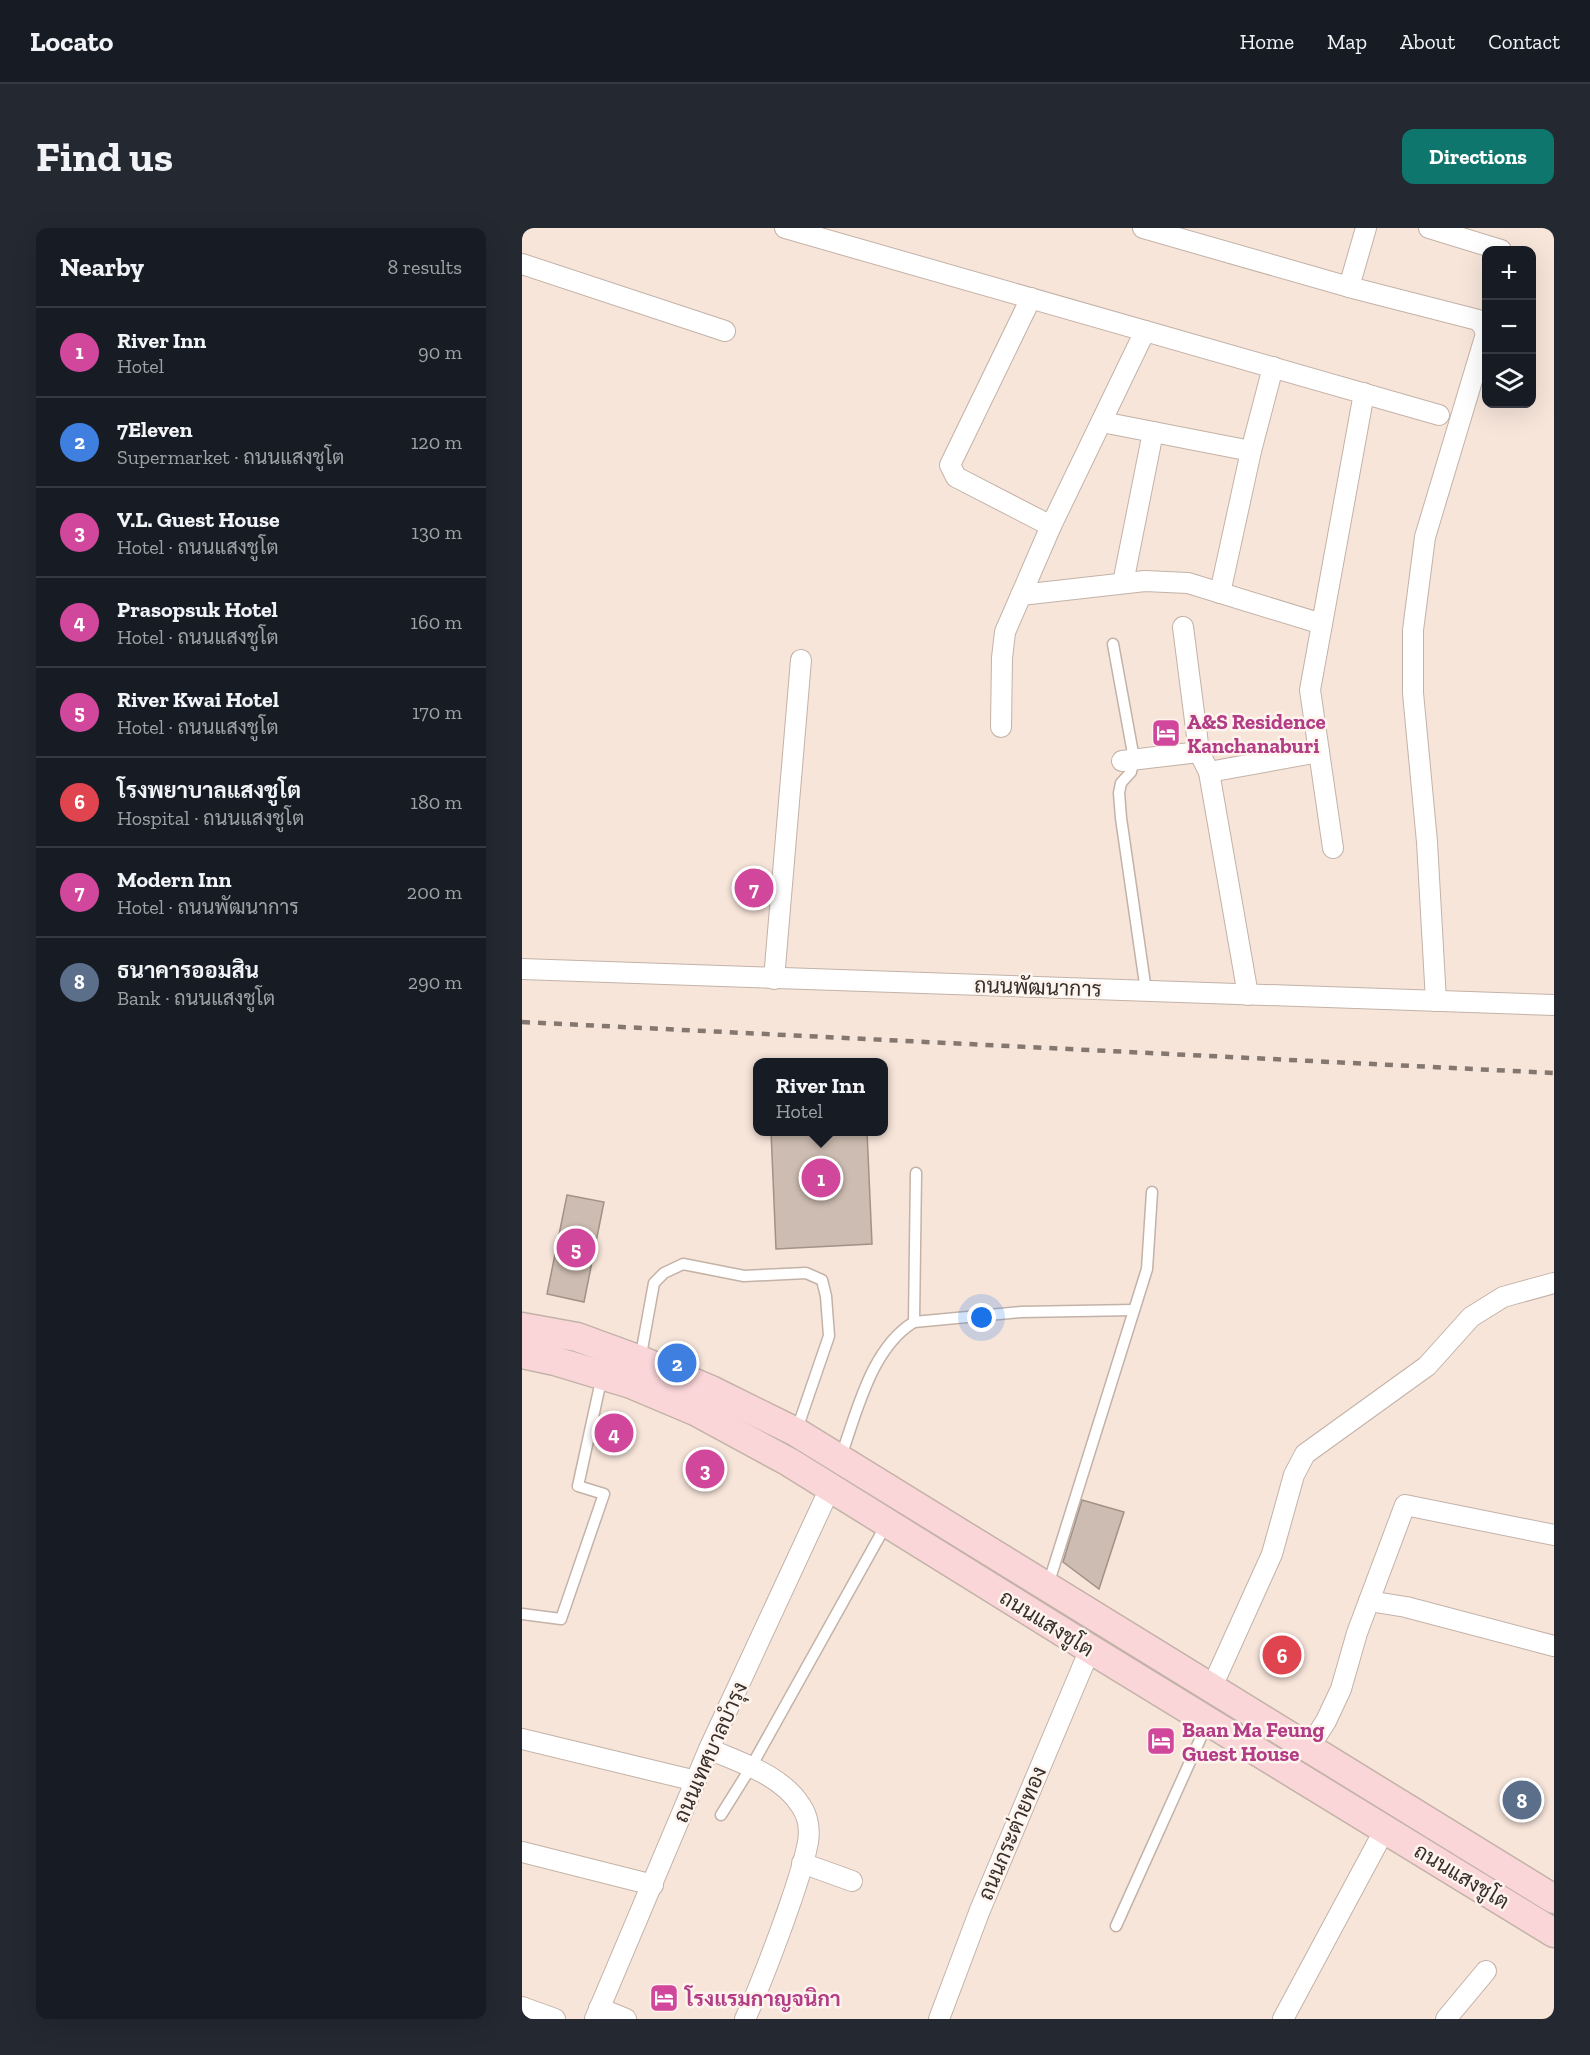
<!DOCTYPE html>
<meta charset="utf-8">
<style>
body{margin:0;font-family:"Zilla Slab",Sarabun,serif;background:#242831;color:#f1f3f6}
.controls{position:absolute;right:18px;top:18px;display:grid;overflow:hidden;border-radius:12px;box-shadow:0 6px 24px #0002}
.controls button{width:54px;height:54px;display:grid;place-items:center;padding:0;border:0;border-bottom:2px solid #363941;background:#171b24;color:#f1f3f6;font:30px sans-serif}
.you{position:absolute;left:460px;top:1090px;width:21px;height:21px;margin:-15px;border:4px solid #fff;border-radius:50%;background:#1a73e8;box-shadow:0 0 0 9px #1a73e833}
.badge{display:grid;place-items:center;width:39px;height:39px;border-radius:50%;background:#0f766e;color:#fff;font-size:20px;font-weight:700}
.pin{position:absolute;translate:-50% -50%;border:3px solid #fff;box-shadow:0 2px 6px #0006}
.popup{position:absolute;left:231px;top:830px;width:135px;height:78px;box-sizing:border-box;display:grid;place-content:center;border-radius:12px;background:#171b24;filter:drop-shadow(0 2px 4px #0005);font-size:20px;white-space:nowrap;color:#9ea1a6}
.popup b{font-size:22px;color:#f1f3f6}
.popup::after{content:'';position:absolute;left:50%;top:100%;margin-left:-12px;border:12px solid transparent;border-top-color:#171b24}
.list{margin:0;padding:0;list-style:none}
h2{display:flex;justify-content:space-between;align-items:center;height:78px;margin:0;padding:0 24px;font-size:26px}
h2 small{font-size:20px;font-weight:400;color:#9ea1a6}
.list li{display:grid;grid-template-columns:39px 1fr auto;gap:18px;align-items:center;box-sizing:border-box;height:90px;padding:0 24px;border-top:2px solid #363941}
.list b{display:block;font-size:22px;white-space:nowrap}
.list p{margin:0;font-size:20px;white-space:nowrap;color:#9ea1a6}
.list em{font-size:20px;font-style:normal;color:#9ea1a6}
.icon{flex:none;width:33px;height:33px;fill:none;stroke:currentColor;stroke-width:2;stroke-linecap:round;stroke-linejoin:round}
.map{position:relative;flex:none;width:1032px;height:1791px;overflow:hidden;border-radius:12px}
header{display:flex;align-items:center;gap:36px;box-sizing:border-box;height:84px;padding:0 30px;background:#171b24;border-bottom:2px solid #363941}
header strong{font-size:28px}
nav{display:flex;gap:33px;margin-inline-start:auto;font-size:21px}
.intro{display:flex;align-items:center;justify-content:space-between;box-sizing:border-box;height:144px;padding:0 36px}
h1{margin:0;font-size:42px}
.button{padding:15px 27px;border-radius:12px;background:#0f766e;color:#fff;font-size:21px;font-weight:700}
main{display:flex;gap:36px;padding:0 36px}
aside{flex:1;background:#171b24;border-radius:12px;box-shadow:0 6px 24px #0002}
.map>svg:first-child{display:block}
.building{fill:#cdbcb1;stroke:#a19186;stroke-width:1.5}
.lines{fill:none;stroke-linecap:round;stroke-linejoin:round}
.lane-casing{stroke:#c3b2a7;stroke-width:13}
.street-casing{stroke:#c3b2a7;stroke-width:22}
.secondary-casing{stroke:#c3b2a7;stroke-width:31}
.lane{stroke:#fff;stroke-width:10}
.street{stroke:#fff;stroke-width:20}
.secondary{stroke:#fad6d9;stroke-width:28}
.rail{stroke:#837770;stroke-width:4.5;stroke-dasharray:8 8;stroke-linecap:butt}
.labels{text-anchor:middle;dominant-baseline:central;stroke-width:5;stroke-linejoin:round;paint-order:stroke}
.hotel-label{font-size:21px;font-weight:bold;fill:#b23c85;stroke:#fff4ed;text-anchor:start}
.street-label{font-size:21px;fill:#362f2b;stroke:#fff4ed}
</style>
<header>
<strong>Locato</strong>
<nav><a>Home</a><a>Map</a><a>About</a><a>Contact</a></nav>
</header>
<div class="intro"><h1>Find us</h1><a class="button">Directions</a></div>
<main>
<aside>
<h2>Nearby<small>8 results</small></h2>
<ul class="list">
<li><span class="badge" style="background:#d1479c">1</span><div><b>River Inn</b><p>Hotel</p></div><em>90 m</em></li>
<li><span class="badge" style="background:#3f7fe0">2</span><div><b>7Eleven</b><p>Supermarket · ถนนแสงชูโต</p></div><em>120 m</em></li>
<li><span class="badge" style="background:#d1479c">3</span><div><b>V.L. Guest House</b><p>Hotel · ถนนแสงชูโต</p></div><em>130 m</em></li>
<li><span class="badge" style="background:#d1479c">4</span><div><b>Prasopsuk Hotel</b><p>Hotel · ถนนแสงชูโต</p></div><em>160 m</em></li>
<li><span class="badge" style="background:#d1479c">5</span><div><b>River Kwai Hotel</b><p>Hotel · ถนนแสงชูโต</p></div><em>170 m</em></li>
<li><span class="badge" style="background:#e0444e">6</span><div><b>โรงพยาบาลแสงชูโต</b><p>Hospital · ถนนแสงชูโต</p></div><em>180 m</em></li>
<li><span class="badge" style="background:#d1479c">7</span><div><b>Modern Inn</b><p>Hotel · ถนนพัฒนาการ</p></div><em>200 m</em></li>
<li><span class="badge" style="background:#5c6f8a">8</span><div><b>ธนาคารออมสิน</b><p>Bank · ถนนแสงชูโต</p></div><em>290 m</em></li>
</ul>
</aside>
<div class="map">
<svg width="1032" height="1791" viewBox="0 0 1032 1791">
<rect width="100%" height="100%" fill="#f7e5da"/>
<g class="building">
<polygon points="249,903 345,903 350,1016 254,1021"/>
<polygon points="45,967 82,974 62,1074 25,1066"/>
<polygon points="560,1272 602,1284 577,1361 541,1334"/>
</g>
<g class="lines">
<g class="lane-casing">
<g id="lane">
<polyline points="591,416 612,531 609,544 599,555 597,565 599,590 624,763"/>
<polyline points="392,1094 394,945"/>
<polyline points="118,1132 132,1055 142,1045 161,1036 222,1048 284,1045 300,1052 304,1068 307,1108 274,1204"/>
<path d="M319 1228C335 1184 349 1120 392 1094L499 1084 612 1082"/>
<polyline points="526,1357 625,1041 630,964"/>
<polyline points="0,1386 39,1391 82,1266 56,1258 80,1148"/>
<polyline points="199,1587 229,1539 365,1295"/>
<polyline points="594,1698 685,1496"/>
</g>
</g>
<g class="street-casing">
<g id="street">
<polyline points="263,0 917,187"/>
<polyline points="621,0 827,59"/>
<polyline points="844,0 827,59 956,92 961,98 964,106 903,309 891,402 891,465 905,614 914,773"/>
<polyline points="907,0 979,22"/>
<polyline points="0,36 203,103"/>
<polyline points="509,70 428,237 434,249 529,298"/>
<polyline points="580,194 729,223"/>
<polyline points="601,355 631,204"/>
<polyline points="698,365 729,223 751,139"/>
<polyline points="499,367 623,353 666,355 800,396"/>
<polyline points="661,399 677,524 687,544 726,767"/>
<polyline points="479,499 480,430 483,404 529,298 623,103"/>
<polyline points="600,533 677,524"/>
<polyline points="687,544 797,524"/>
<polyline points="811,620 788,462 842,165"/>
<polyline points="0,741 1032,777"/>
<polyline points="252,751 279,432"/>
<polyline points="847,1373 884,1379 1032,1418"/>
<polyline points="689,1461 750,1326 772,1247 783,1226 905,1138 949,1089 981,1069 1032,1055"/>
<polyline points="0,1511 174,1553"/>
<path d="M187 1521C219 1535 260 1547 279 1578 286 1588 288 1602 286 1614 281 1641 271 1667 262 1693 250 1726 238 1759 223 1791"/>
<polyline points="786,1521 804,1493 819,1461 835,1405 883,1277 1032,1307"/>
<polyline points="0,1624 131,1657"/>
<polyline points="280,1635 330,1653"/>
<polyline points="0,1779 33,1791"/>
<polyline points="77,1780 104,1791"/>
<polyline points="73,1791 187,1521 308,1260"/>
<polyline points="417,1791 458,1682 568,1421"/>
<polyline points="761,1791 863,1601"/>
<polyline points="924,1791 964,1743"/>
</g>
</g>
<g class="secondary-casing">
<g id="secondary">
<polyline points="0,1099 55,1109 118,1132 189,1162 274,1204 1032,1671"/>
<polyline points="0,1126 33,1133 109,1156 173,1183 267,1234 568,1421 1032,1705"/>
</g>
</g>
<use href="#lane" class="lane"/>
<use href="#street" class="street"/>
<use href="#secondary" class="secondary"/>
<polyline class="rail" points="0,794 1032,845"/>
</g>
<defs>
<g id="hotel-square" transform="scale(1.5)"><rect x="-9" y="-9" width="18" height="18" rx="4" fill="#d1479c" stroke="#fff4ed"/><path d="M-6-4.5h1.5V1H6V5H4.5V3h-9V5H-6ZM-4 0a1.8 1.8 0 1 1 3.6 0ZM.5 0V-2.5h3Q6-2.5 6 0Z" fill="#fff"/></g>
</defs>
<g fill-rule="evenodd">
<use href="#hotel-square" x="644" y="505"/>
<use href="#hotel-square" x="639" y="1513"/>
<use href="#hotel-square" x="142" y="1770"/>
</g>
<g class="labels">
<g class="hotel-label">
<text x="665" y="493">A&amp;S Residence<tspan x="665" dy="24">Kanchanaburi</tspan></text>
<text x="660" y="1501">Baan Ma Feung<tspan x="660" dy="24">Guest House</tspan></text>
<text x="163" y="1770">โรงแรมกาญจนิกา</text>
</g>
<g class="street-label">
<text transform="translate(516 759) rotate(2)">ถนนพัฒนาการ</text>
<text transform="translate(525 1395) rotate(32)">ถนนแสงชูโต</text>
<text transform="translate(188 1524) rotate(-66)">ถนนเทศบาลบำรุง</text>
<text transform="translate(490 1605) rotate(-67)">ถนนกระต่ายทอง</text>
<text transform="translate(940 1648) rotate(31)">ถนนแสงชูโต</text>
</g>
</g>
</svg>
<div class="controls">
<button>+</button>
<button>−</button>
<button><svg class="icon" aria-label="layers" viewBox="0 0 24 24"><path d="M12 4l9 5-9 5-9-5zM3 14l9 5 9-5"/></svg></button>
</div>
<div class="you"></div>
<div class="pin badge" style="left:299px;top:950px;background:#d1479c">1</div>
<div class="popup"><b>River Inn</b>Hotel</div>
<div class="pin badge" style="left:155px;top:1135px;background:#3f7fe0">2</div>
<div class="pin badge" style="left:183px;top:1241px;background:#d1479c">3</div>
<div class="pin badge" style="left:92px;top:1205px;background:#d1479c">4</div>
<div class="pin badge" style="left:54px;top:1020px;background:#d1479c">5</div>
<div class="pin badge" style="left:760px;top:1427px;background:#e0444e">6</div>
<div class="pin badge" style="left:232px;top:660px;background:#d1479c">7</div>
<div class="pin badge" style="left:1000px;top:1572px;background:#5c6f8a">8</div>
</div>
</main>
